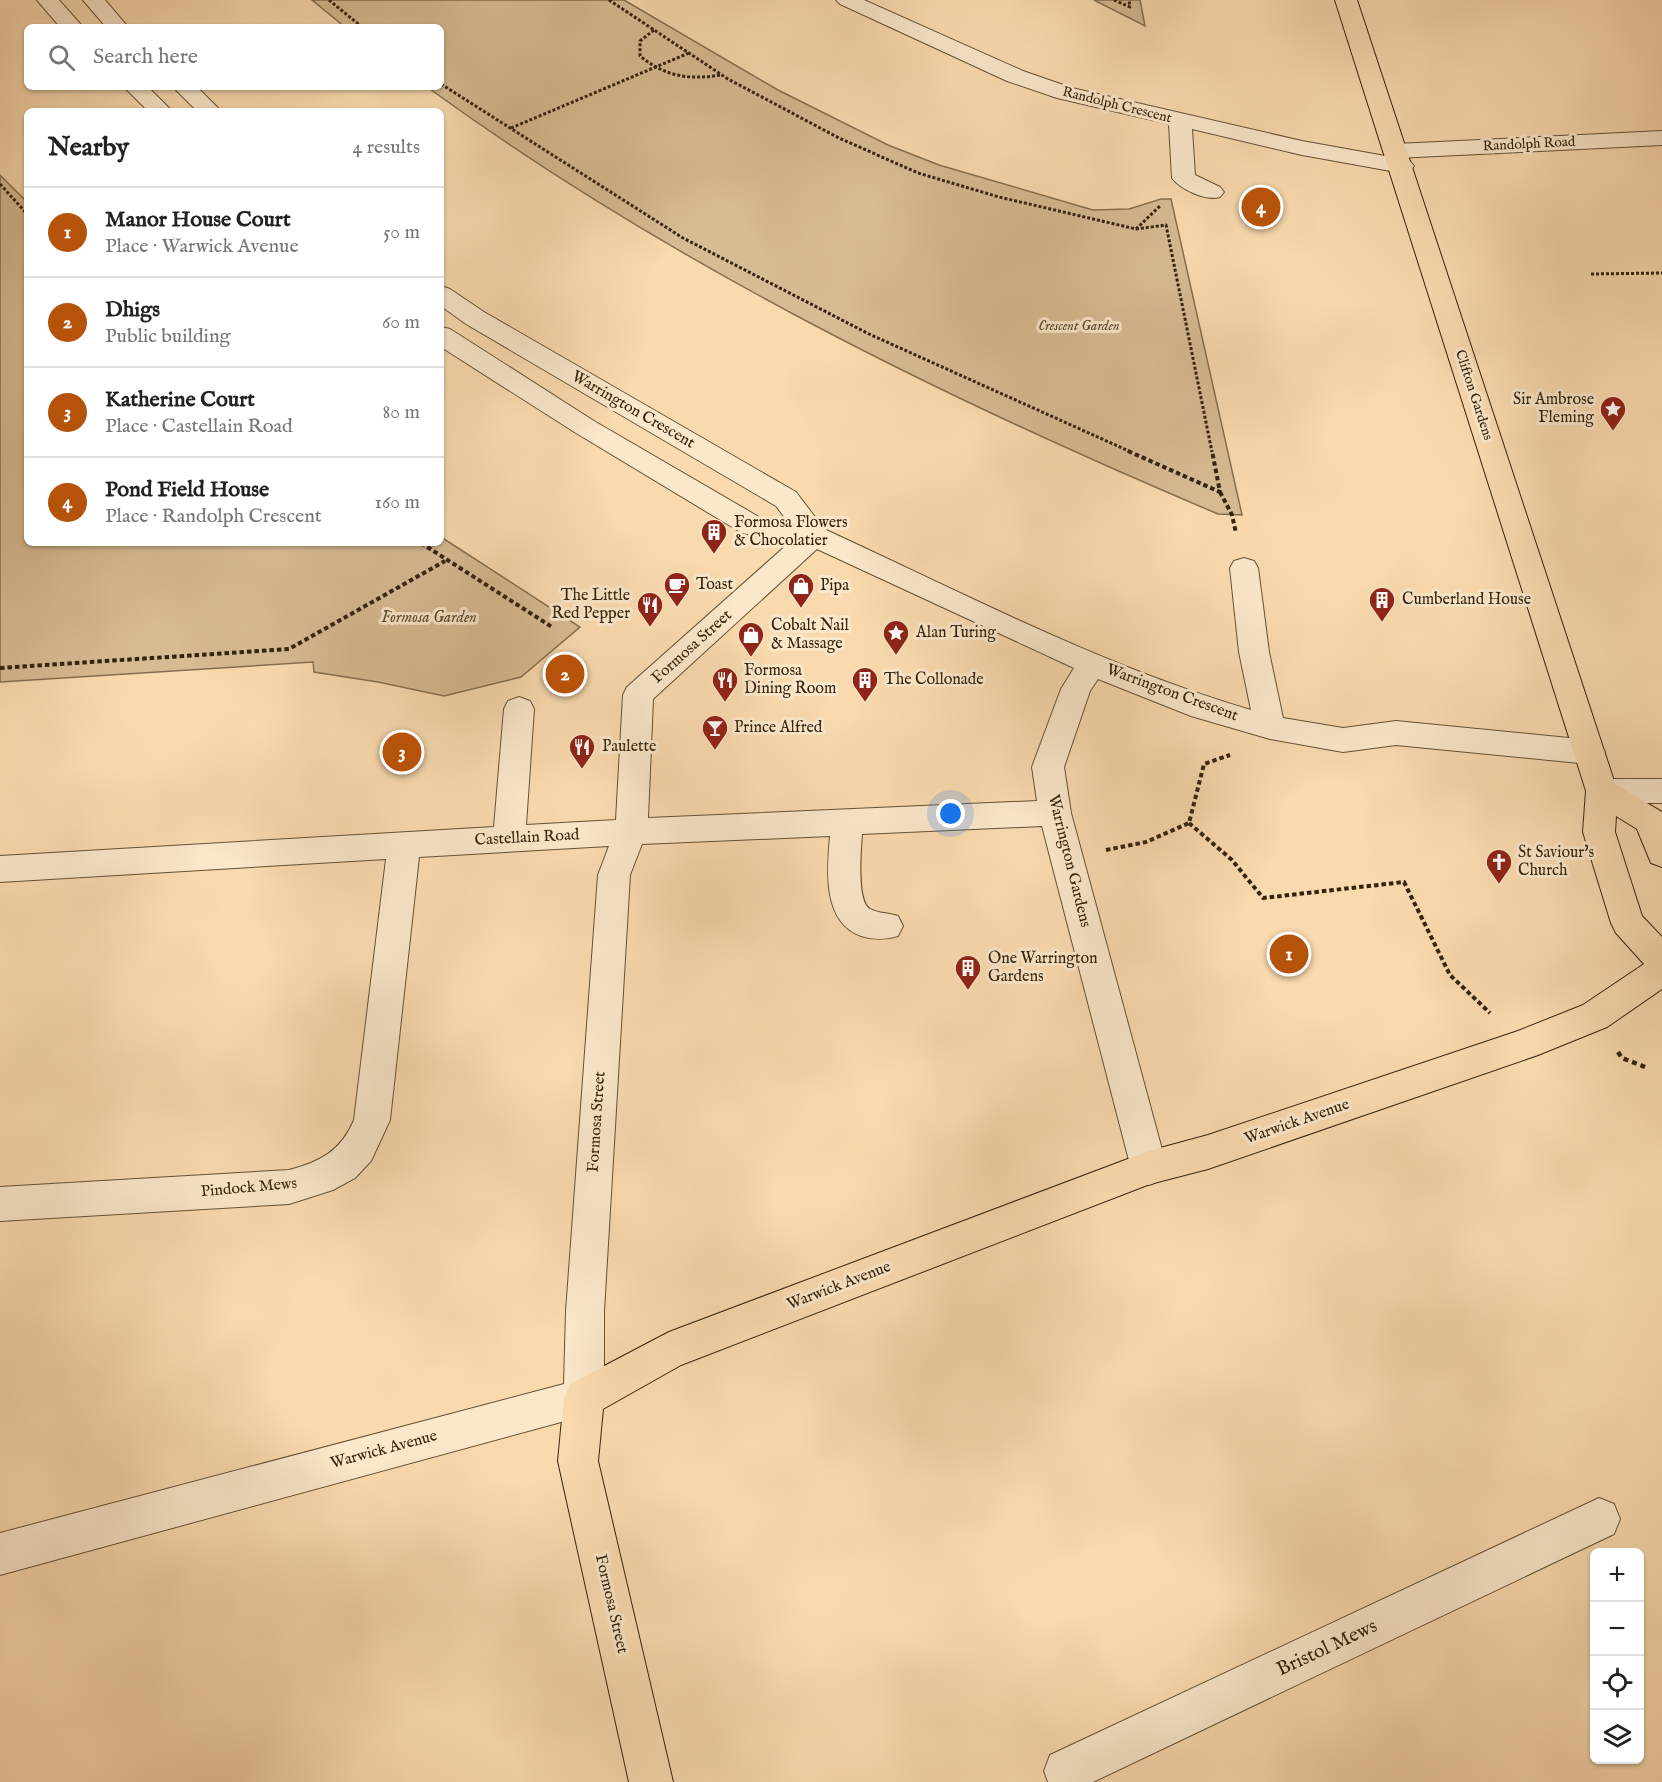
<!DOCTYPE html>
<meta charset="utf-8">
<style>
body{margin:0;font-family:"IM FELL English",serif;background:#f2f2f2;color:#222}
.controls{position:absolute;right:18px;bottom:18px;display:grid;overflow:hidden;border-radius:9px;box-shadow:0 2px 4px #0004}
.controls button{width:54px;height:54px;display:grid;place-items:center;padding:0;border:0;border-bottom:2px solid #e0e0e0;background:#fff;color:#222;font:30px sans-serif}
.you{position:absolute;left:951px;top:814px;width:21px;height:21px;margin:-15px;border:4px solid #fff;border-radius:50%;background:#1a73e8;box-shadow:0 0 0 9px #1a73e833}
.badge{display:grid;place-items:center;width:39px;height:39px;border-radius:50%;background:#b45309;color:#fff;font-size:20px;font-weight:700}
.pin{position:absolute;translate:-50% -50%;border:3px solid #fff;box-shadow:0 2px 6px #0006}
.list{margin:0;padding:0;list-style:none}
h2{display:flex;justify-content:space-between;align-items:center;height:78px;margin:0;padding:0 24px;font-size:26px}
h2 small{font-size:20px;font-weight:400;color:#767676}
.list li{display:grid;grid-template-columns:39px 1fr auto;gap:18px;align-items:center;box-sizing:border-box;height:90px;padding:0 24px;border-top:2px solid #e0e0e0}
.list b{display:block;font-size:22px;white-space:nowrap}
.list p{margin:0;font-size:20px;white-space:nowrap;color:#767676}
.list em{font-size:20px;font-style:normal;color:#767676}
.icon{flex:none;width:33px;height:33px;fill:none;stroke:currentColor;stroke-width:2;stroke-linecap:round;stroke-linejoin:round}
.map{position:relative;flex:none;width:1662px;height:1782px;overflow:hidden}
.search{position:absolute;background:#fff;box-shadow:0 2px 4px #0004;left:24px;top:24px;width:420px;height:66px;display:flex;align-items:center;gap:15px;box-sizing:border-box;padding:0 21px;border-radius:9px;color:#767676;font-size:22px}
.panel{position:absolute;background:#fff;box-shadow:0 2px 4px #0004;left:24px;top:108px;width:420px;height:438px;border-radius:9px}
.map>svg:first-child{display:block}
.green{fill:#d7bb93;stroke:#856f50;stroke-width:1.5}
.lines{fill:none;stroke-linecap:round;stroke-linejoin:round}
.minor-casing{stroke:#645135;stroke-width:2}
.major-casing{stroke:#33230d;stroke-width:2}
.path-far2{stroke:#33230d;stroke-width:3;stroke-dasharray:3 2;stroke-linecap:butt}
.path-far1{stroke:#33230d;stroke-width:4;stroke-dasharray:4.5 3;stroke-linecap:butt}
.path{stroke:#33230d;stroke-width:4.5;stroke-dasharray:5 4;stroke-linecap:butt}
.minor{fill:#fbe7ca;fill-rule:evenodd}
.major{fill:#f9daae;fill-rule:evenodd}
.labels{text-anchor:middle;dominant-baseline:central;stroke-width:6;stroke-linejoin:round;paint-order:stroke}
.far-street-label{font-size:14px;fill:#33230d;stroke:#fbe7ca}
.far-park-label{font-size:14px;font-style:italic;fill:#5c492e;stroke:#fbe7ca}
.poi-label{font-size:16px;fill:#33230d;stroke:#fbe7ca;text-anchor:start}
.street-label{font-size:16px;fill:#33230d;stroke:#fbe7ca}
.park-label{font-size:16px;font-style:italic;fill:#5c492e;stroke:#fbe7ca}
.near-street-label{font-size:20px;fill:#33230d;stroke:#fbe7ca}
</style>
<div class="map">
<svg width="1662" height="1782" viewBox="0 0 1662 1782">
<rect width="100%" height="100%" fill="#f9daae"/>
<filter id="stains"><feTurbulence type="fractalNoise" baseFrequency=".00333" numOctaves="4"/><feColorMatrix values="0 0 0 0 .2 0 0 0 0 .09 0 0 0 0 .02 0 0 0 .5 -.17"/></filter>
<radialGradient id="worn" r=".72"><stop offset=".6" stop-color="#630" stop-opacity="0"/><stop offset="1" stop-color="#630" stop-opacity=".3"/></radialGradient>
<g class="green">
<path d="M312 0H624L778 90 888 145 939 165 1093 210 1129 209 1161 199H1171L1242 515 1218 514C941 397 671 264 427 87H441V27H345Z"/>
<polygon points="1094,0 1140,0 1145,26"/>
<polygon points="0,175 27,202 27,543 441,543 441,537 580,627 521,677 444,696 378,682 314,672 313,662 0,682"/>
</g>
<g class="lines">
<g class="minor-casing">
<g id="minor">
<polygon points="37,0 59,0 83,27 60,27"/>
<polygon points="83,0 105,0 128,27 106,27"/>
<path d="M836 0H864L1023 71 1072 88 1302 141 1402 159 1410 161 1414 166 1410 171 1402 173 1302 155 1192 129 1195 175 1220 187 1224 192 1220 197C1206 201 1181 190 1172 178L1169 124 1057 98 1007 81 840 4Z"/>
<polygon points="124,87 148,87 172,111 148,111"/>
<polygon points="173,87 197,87 221,111 197,111"/>
<polygon points="1662,131 1662,145 1396,158 1388,156 1384,151 1388,146 1396,144"/>
<path d="M441 286 450 289 484 312 796 492 824 529C963 593 1104 667 1251 710L1239 652 1230 568 1234 561 1244 558 1254 561 1258 568 1269 652 1283 718 1343 728 1396 721 1589 740 1600 743 1605 752 1600 761 1589 764 1396 745 1343 752 1270 739 1191 716 1098 679 1090 691 1064 767 1071 813 1167 1168 1162 1180 1149 1185 1136 1180 1131 1168 1042 826 862 834C861 849 856 901 870 909 877 913 889 913 898 916L903 926 898 936C885 940 874 940 861 936 822 922 827 869 830 836L642 844 630 875 604 1311V1398L598 1412 0 1575V1533L564 1384 566 1311 598 875 609 846 419 857 390 1120 371 1161 355 1178 333 1190 289 1204 0 1221V1187L289 1170C320 1162 341 1151 354 1120L386 859 0 882V856L494 827 504 709 508 701 519 697 530 701 534 709 526 825 616 820 623 695 627 687 790 542 742 533 576 433 441 347V327L450 329 594 421 759 517 788 522 776 506 466 324 441 306ZM817 549 1074 668 1061 689 1032 767 1037 801 648 818 653 699Z"/>
<polygon points="1602,779 1662,779 1662,803 1602,803 1591,800 1586,791 1591,782"/>
<polygon points="1599,1498 1614,1504 1620,1519 1614,1534 1093,1782 1048,1782 1044,1771 1050,1755"/>
</g>
</g>
<g class="major-casing">
<polygon id="major" points="1335,0 1357,0 1615,784 1662,812 1662,867 1651,863 1637,829 1616,816 1615,832 1642,916 1662,937 1662,989 1607,1027 1538,1055 1208,1169 1150,1184 681,1365 603,1409 598,1461 673,1782 629,1782 558,1461 564,1398 570,1384 669,1332 1149,1151 1208,1135 1518,1031 1583,1005 1644,964 1616,933 1611,923 1583,832 1586,791"/>
</g>
<g class="path-far2">
<polyline points="329,0 362,27"/>
<polyline points="609,0 728,79 839,138 918,173 999,197 1136,229 1166,225 1212,452"/>
<polyline points="1114,0 1130,7 1129,0"/>
<path d="M654 30 640 41V56C666 77 689 80 721 75"/>
<polyline points="441,84 683,238 869,334 1131,452"/>
<polyline points="511,128 689,53"/>
<polyline points="0,184 27,214"/>
<polyline points="1136,229 1161,205"/>
<polyline points="1591,274 1662,273"/>
</g>
<g class="path-far1">
<polyline points="1128,451 1220,492 1212,451"/>
<polyline points="1220,492 1232,515 1236,533"/>
<polyline points="421,543 552,627"/>
<polyline points="0,668 289,649 445,561"/>
<polyline points="1189,823 1232,860 1263,898 1404,882 1450,975 1490,1013"/>
<polyline points="1106,850 1146,842 1189,823 1204,764 1230,755"/>
</g>
<polyline class="path" points="1618,1052 1622,1058 1645,1067"/>
<use href="#minor" class="minor"/>
<use href="#major" class="major"/>
</g>
<defs>
<g id="sight-pin" transform="scale(1.35)"><path d="M0 17L-7.5 6A9.5 9.5 0 1 1 7.5 6Z" fill="#8f2418" stroke="#fbe7ca"/><path d="M0-6L1.8-2.2L6-1.7L2.9 1.2L3.7 5.4L0 3.3L-3.7 5.4L-2.9 1.2L-6-1.7L-1.8-2.2Z" fill="#fff"/></g>
<g id="building-pin" transform="scale(1.35)"><path d="M0 17L-7.5 6A9.5 9.5 0 1 1 7.5 6Z" fill="#8f2418" stroke="#fbe7ca"/><path d="M-4-6H4V6H1V3H-1V6H-4ZM-2.5-4.3h1.7v1.8h-1.7ZM.8-4.3h1.7v1.8H.8ZM-2.5-1h1.7V.8h-1.7ZM.8-1h1.7V.8H.8Z" fill="#fff"/></g>
<g id="cafe-pin" transform="scale(1.35)"><path d="M0 17L-7.5 6A9.5 9.5 0 1 1 7.5 6Z" fill="#8f2418" stroke="#fbe7ca"/><path d="M-5.5-4.5H6V0H3Q3 3.5 0 3.5H-2.5Q-5.5 3.5-5.5 0ZM3-3.2v2h1.7v-2ZM-6 4.5H4V6H-6Z" fill="#fff"/></g>
<g id="shop-pin" transform="scale(1.35)"><path d="M0 17L-7.5 6A9.5 9.5 0 1 1 7.5 6Z" fill="#8f2418" stroke="#fbe7ca"/><path d="M-5-2.5h2.3a2.7 3.5 0 0 1 5.4 0H5L5.5 6h-11ZM-1.5-2.5h3a1.5 2.3 0 0 0-3 0Z" fill="#fff"/></g>
<g id="restaurant-pin" transform="scale(1.35)"><path d="M0 17L-7.5 6A9.5 9.5 0 1 1 7.5 6Z" fill="#8f2418" stroke="#fbe7ca"/><path d="M-5-6h1v4h1v-4h1v4h1v-4h1v5L-1.5 .5V6h-2V.5L-5-1ZM5-6V6H3V1.5H1.5Q1.5-4 5-6Z" fill="#fff"/></g>
<g id="bar-pin" transform="scale(1.35)"><path d="M0 17L-7.5 6A9.5 9.5 0 1 1 7.5 6Z" fill="#8f2418" stroke="#fbe7ca"/><path d="M-6-5H6L.8 .8V4.5H3.5V6h-7V4.5H-.8V.8Z" fill="#fff"/></g>
<g id="church-pin" transform="scale(1.35)"><path d="M0 17L-7.5 6A9.5 9.5 0 1 1 7.5 6Z" fill="#8f2418" stroke="#fbe7ca"/><path d="M-1.2-6h2.4v3.5h3.3v2.4h-3.3V6h-2.4V-.1h-3.3v-2.4h3.3Z" fill="#fff"/></g>
</defs>
<g fill-rule="evenodd">
<use href="#sight-pin" x="1613" y="409"/>
<use href="#building-pin" x="714" y="532"/>
<use href="#cafe-pin" x="677" y="585"/>
<use href="#shop-pin" x="801" y="586"/>
<use href="#building-pin" x="1382" y="600"/>
<use href="#restaurant-pin" x="650" y="605"/>
<use href="#sight-pin" x="896" y="633"/>
<use href="#shop-pin" x="751" y="635"/>
<use href="#restaurant-pin" x="725" y="680"/>
<use href="#building-pin" x="865" y="680"/>
<use href="#bar-pin" x="715" y="728"/>
<use href="#restaurant-pin" x="582" y="747"/>
<use href="#church-pin" x="1499" y="862"/>
<use href="#building-pin" x="968" y="968"/>
</g>
<g class="labels">
<g class="far-street-label">
<text transform="translate(1117 105) rotate(14)">Randolph Crescent</text>
<text transform="translate(1529 144) rotate(-3)">Randolph Road</text>
<text transform="translate(1474 395) rotate(72)">Clifton Gardens</text>
</g>
<g class="far-park-label">
<text x="1079" y="326">Crescent Garden</text>
</g>
<g class="poi-label">
<text x="1594" y="400" text-anchor="end">Sir Ambrose<tspan x="1594" dy="18">Fleming</tspan></text>
<text x="734" y="523">Formosa Flowers<tspan x="734" dy="18">&amp; Chocolatier</tspan></text>
<text x="696" y="585">Toast</text>
<text x="820" y="586">Pipa</text>
<text x="630" y="596" text-anchor="end">The Little<tspan x="630" dy="18">Red Pepper</tspan></text>
<text x="1402" y="600">Cumberland House</text>
<text x="771" y="626">Cobalt Nail<tspan x="771" dy="18">&amp; Massage</tspan></text>
<text x="916" y="633">Alan Turing</text>
<text x="744" y="671">Formosa<tspan x="744" dy="18">Dining Room</tspan></text>
<text x="884" y="680">The Collonade</text>
<text x="734" y="728">Prince Alfred</text>
<text x="602" y="747">Paulette</text>
<text x="1518" y="853">St Saviour's<tspan x="1518" dy="18">Church</tspan></text>
<text x="988" y="959">One Warrington<tspan x="988" dy="18">Gardens</tspan></text>
</g>
<g class="street-label">
<text transform="translate(633 410) rotate(30)">Warrington Crescent</text>
<text transform="translate(692 647) rotate(-42)">Formosa Street</text>
<text transform="translate(1172 693) rotate(20)">Warrington Crescent</text>
<text transform="translate(527 838) rotate(-3)">Castellain Road</text>
<text transform="translate(1069 861) rotate(76)">Warrington Gardens</text>
<text transform="translate(597 1122) rotate(-86)">Formosa Street</text>
<text transform="translate(1297 1122) rotate(-19)">Warwick Avenue</text>
<text transform="translate(249 1188) rotate(-5)">Pindock Mews</text>
<text transform="translate(839 1286) rotate(-21)">Warwick Avenue</text>
<text transform="translate(384 1450) rotate(-15)">Warwick Avenue</text>
<text transform="translate(611 1604) rotate(77)">Formosa Street</text>
</g>
<g class="park-label">
<text x="429" y="618">Formosa Garden</text>
</g>
<g class="near-street-label">
<text transform="translate(1327 1648) rotate(-25)">Bristol Mews</text>
</g>
</g>
<rect width="100%" height="100%" filter="url(#stains)"/>
<rect width="100%" height="100%" fill="url(#worn)"/>
</svg>
<div class="controls">
<button>+</button>
<button>−</button>
<button><svg class="icon" aria-label="locate" viewBox="0 0 24 24"><circle cx="12" cy="12" r="6"/><path d="M12 2v4M12 18v4M2 12h4M18 12h4"/></svg></button>
<button><svg class="icon" aria-label="layers" viewBox="0 0 24 24"><path d="M12 4l9 5-9 5-9-5zM3 14l9 5 9-5"/></svg></button>
</div>
<div class="you"></div>
<div class="pin badge" style="left:1289px;top:954px">1</div>
<div class="pin badge" style="left:565px;top:674px">2</div>
<div class="pin badge" style="left:402px;top:752px">3</div>
<div class="pin badge" style="left:1261px;top:207px">4</div>
<div class="search"><svg class="icon" aria-label="search" viewBox="0 0 24 24"><circle cx="10" cy="10" r="6"/><path d="M15 15l6 6"/></svg>Search here</div>
<section class="panel">
<h2>Nearby<small>4 results</small></h2>
<ul class="list">
<li><span class="badge">1</span><div><b>Manor House Court</b><p>Place · Warwick Avenue</p></div><em>50 m</em></li>
<li><span class="badge">2</span><div><b>Dhigs</b><p>Public building</p></div><em>60 m</em></li>
<li><span class="badge">3</span><div><b>Katherine Court</b><p>Place · Castellain Road</p></div><em>80 m</em></li>
<li><span class="badge">4</span><div><b>Pond Field House</b><p>Place · Randolph Crescent</p></div><em>160 m</em></li>
</ul>
</section>
</div>
